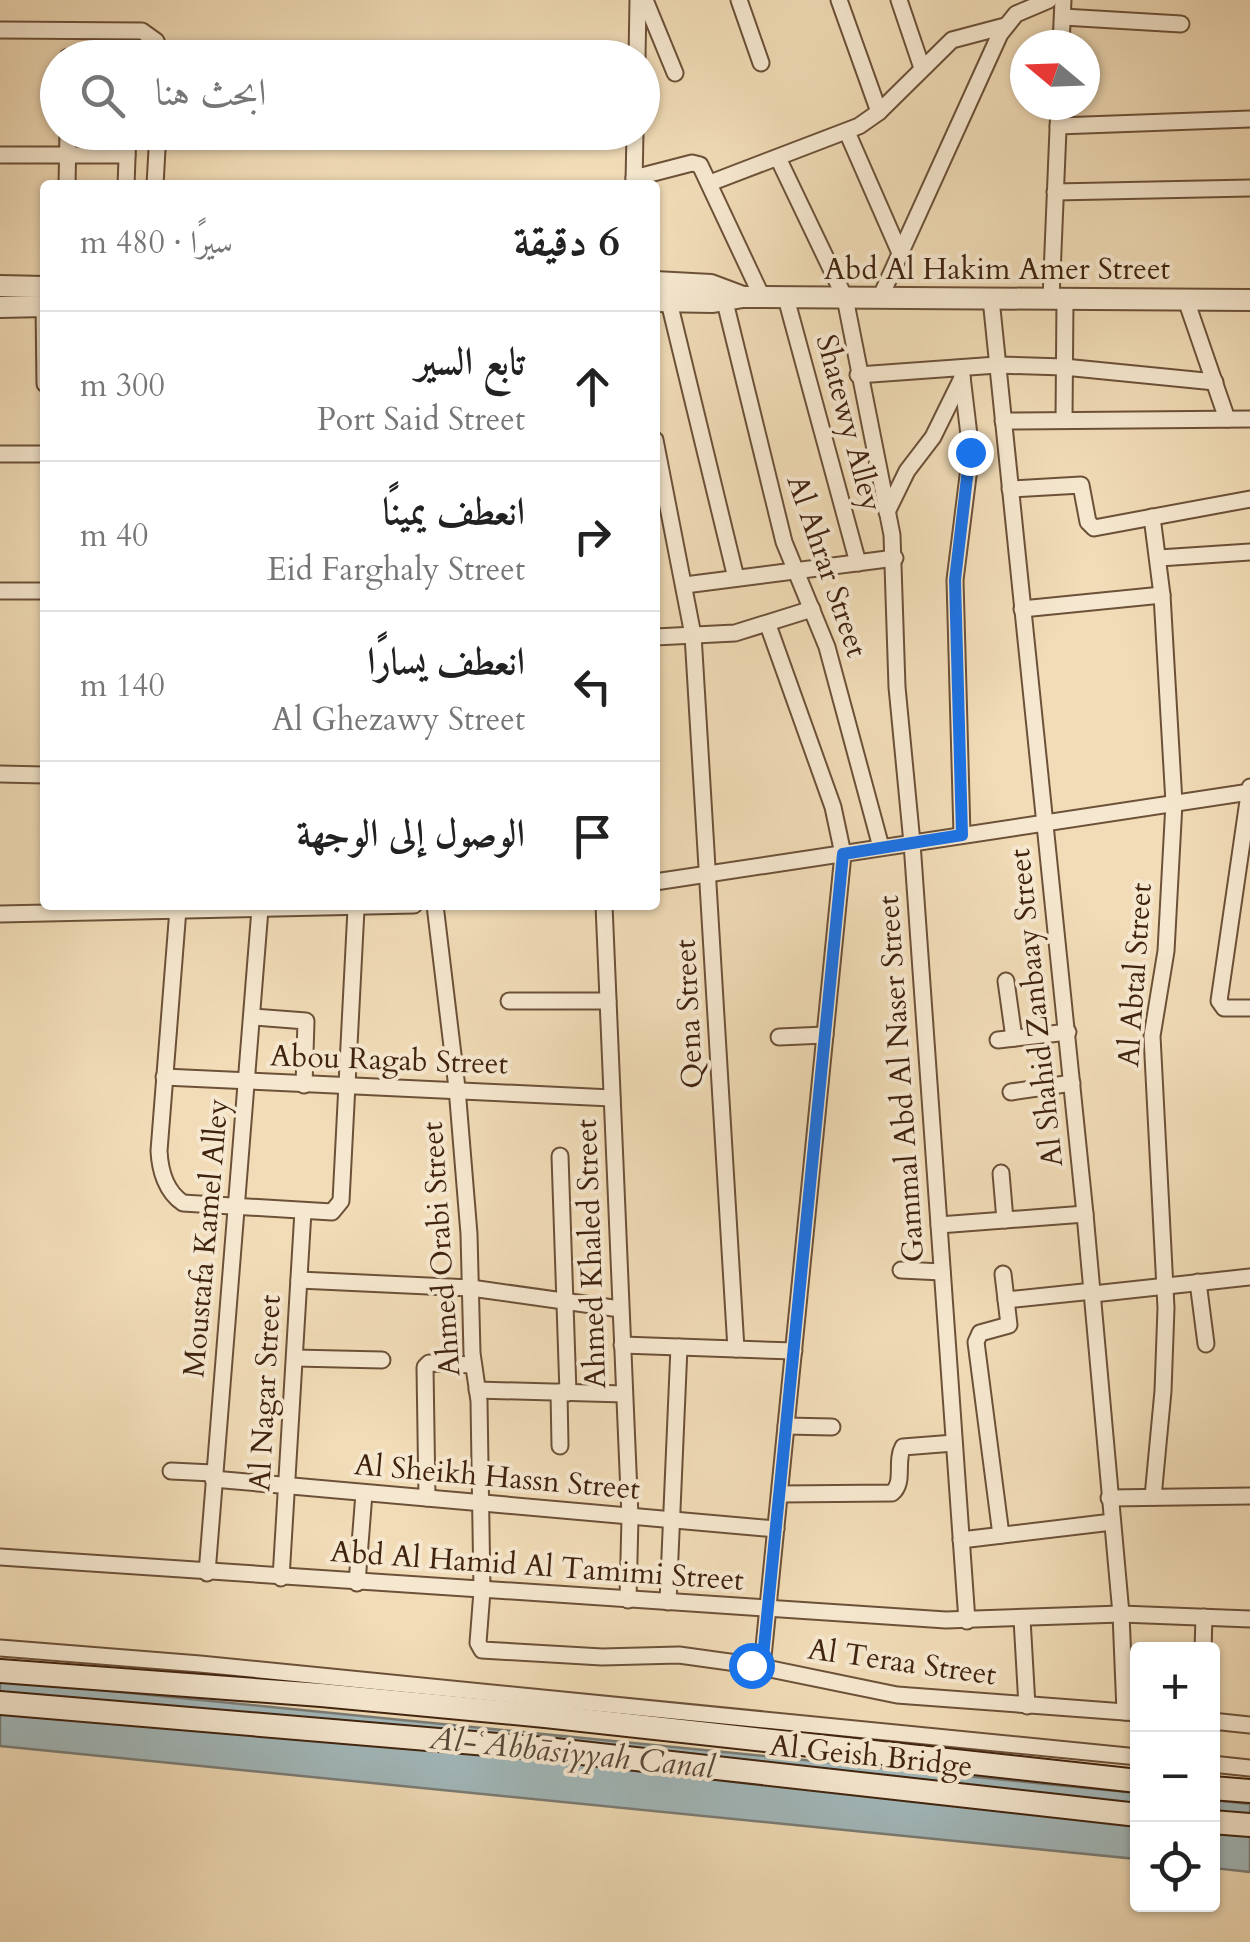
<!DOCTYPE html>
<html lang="ar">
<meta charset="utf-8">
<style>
body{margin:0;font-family:Cardo,Amiri,serif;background:#f2f2f2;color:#222;direction:rtl}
.controls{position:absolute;right:30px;bottom:30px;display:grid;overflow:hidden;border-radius:10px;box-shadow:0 2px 8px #0004}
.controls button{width:90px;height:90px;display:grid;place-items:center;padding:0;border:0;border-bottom:2px solid #e0e0e0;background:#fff;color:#222;font:50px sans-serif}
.compass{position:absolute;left:1010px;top:30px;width:90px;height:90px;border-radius:50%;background:#fff;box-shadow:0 2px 8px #0004;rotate:289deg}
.stop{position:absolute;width:30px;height:30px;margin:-22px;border:8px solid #1a73e8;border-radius:50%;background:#fff}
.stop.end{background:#1a73e8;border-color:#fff;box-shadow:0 2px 10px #0008}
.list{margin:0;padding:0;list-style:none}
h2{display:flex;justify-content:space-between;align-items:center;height:130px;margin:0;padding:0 40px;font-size:42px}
h2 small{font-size:32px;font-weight:400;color:#767676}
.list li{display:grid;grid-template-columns:65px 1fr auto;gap:30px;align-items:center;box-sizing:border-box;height:150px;padding:0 40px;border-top:2px solid #e0e0e0}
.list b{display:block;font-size:38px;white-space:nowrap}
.list p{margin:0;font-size:32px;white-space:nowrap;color:#767676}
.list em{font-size:32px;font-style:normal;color:#767676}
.icon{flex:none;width:55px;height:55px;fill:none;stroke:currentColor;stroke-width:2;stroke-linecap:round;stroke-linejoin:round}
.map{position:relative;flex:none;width:1250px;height:1942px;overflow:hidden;direction:ltr}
.search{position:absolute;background:#fff;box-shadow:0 2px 8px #0004;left:40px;top:40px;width:620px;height:110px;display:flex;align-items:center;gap:25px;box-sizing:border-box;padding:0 35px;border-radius:55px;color:#767676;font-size:38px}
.panel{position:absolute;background:#fff;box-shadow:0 2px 8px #0004;left:40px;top:180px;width:620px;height:730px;border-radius:10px;direction:rtl}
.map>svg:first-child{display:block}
.water{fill:#a1b8bb;stroke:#7a7c76;stroke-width:2.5}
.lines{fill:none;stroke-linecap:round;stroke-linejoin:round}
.minor-casing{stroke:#6c5138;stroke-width:19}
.tertiary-casing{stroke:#6c5138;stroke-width:24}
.secondary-casing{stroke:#40230e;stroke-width:26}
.minor{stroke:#f6e8d0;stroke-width:15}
.tertiary{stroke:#f6e8d0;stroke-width:20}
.secondary{stroke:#f6e8d0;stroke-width:22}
.route{stroke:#1a73e8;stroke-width:12}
.labels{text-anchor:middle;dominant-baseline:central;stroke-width:8;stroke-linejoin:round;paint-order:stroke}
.street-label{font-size:30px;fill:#40230e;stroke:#f6e8d0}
.water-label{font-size:32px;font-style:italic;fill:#584839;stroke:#f6e8d0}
</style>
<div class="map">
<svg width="1250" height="1942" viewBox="0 0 1250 1942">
<rect width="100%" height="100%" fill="#f1dcb7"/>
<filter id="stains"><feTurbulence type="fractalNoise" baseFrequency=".002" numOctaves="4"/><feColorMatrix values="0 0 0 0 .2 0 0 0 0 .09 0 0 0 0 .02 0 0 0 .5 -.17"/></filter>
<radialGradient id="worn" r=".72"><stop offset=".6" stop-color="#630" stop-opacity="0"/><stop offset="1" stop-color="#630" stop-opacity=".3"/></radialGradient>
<g class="water">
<polygon points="0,1680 1137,1793 1137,1859 0,1746"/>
<polygon points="1213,1800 1250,1804 1250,1872 1213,1868"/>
</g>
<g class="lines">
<g class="minor-casing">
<g id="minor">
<polyline points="645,0 675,73"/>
<polyline points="739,0 761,63"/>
<polyline points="839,0 879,112"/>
<polyline points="899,0 922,68"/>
<polyline points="1063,17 1181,24"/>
<polyline points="0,30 142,31 156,41 162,58"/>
<polyline points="1061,45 1063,0"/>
<polyline points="68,58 68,57"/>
<polyline points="637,58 638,0"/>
<polyline points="1058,126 1250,119"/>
<polyline points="847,132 900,253"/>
<polyline points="0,155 127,155"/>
<polyline points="778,158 845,298 892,535 897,687 912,843 967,1621"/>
<polyline points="634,178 692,163 700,165 762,297"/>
<polyline points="634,183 635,132"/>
<polyline points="710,183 859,126 879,112 952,40 1005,26"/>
<polyline points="67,185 68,132"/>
<polyline points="126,185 128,132"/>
<polyline points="155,185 158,132"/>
<polyline points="1055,192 1250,188"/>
<polyline points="786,298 858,563"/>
<polyline points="880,298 1000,34 1016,14 1049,0"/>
<polyline points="991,299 1085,1214 1121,1614 1125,1712"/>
<polyline points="1051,299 1059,105"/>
<polyline points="1186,300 1227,419"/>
<polyline points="669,302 736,578"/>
<polyline points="725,302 784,542 827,647 881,847"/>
<polyline points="44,306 45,384"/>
<polyline points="961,368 971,452 955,580 962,835"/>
<polyline points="858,375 997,365 1064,367 1215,382"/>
<polyline points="1064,420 1065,299"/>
<polyline points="1003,421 1250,419"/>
<polyline points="655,440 693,635 736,1349"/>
<polyline points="0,454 45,454"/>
<polyline points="1010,489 1081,485 1088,522 1094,528 1250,499"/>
<polyline points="887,512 907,471 933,437 962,378"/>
<polyline points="1152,517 1162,595 1174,803 1166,951 1152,1036 1166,1308 1163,1391 1153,1497"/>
<polyline points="1159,558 1250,552"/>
<polyline points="685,585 895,558"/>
<polyline points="0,591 45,591"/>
<polyline points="1022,609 1162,595"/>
<polyline points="655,637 735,633 812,609"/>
<polyline points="0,774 45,775"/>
<polyline points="1250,787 1219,1001 1224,1008 1250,1008"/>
<polyline points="655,882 1250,792"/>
<polyline points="435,905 457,1088 469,1234 472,1353 479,1401 482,1591 478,1643 482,1650 602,1657 679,1655 751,1665 897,1695 1138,1713"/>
<polyline points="604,905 630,1517 628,1600"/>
<path d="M178 909 159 1151C160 1170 166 1192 183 1203L332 1212 341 1201 356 909"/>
<polyline points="0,914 414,905"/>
<polyline points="1006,981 1014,1038"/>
<polyline points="509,1001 608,1001"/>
<polyline points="253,1017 306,1021 304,1085"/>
<polyline points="779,1037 825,1035"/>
<polyline points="998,1040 1068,1032"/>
<polyline points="164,1077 612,1098"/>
<polyline points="1011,1092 1072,1083"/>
<polyline points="560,1156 568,1393"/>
<polyline points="1001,1173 1005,1220"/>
<polyline points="939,1225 1085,1214"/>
<polyline points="901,1270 942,1272"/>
<polyline points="299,1280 471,1288 620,1309"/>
<polyline points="1198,1282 1206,1344"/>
<polyline points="1093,1294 1250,1277"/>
<polyline points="1006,1300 1093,1291"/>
<polyline points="622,1345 794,1351"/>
<polyline points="295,1358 382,1360"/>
<polyline points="477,1390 624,1394"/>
<polyline points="559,1392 560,1446"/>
<polyline points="786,1426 832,1427"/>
<polyline points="171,1471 213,1473"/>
<polyline points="213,1479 776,1529"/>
<path d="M780 1494 892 1493C905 1483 895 1461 903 1447L954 1443"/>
<polyline points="427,1498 425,1367 429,1363 473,1365"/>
<polyline points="1109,1498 1250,1496"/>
<polyline points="1001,1535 976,1342 980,1333 1009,1325 1003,1274"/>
<polyline points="961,1540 1112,1522"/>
<polyline points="0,1557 946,1620 1121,1614 1250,1619"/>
<polyline points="207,1573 260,909"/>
<polyline points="281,1578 303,1211"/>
<polyline points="357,1583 364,1493"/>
<polyline points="668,1602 679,1347"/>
<polyline points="1022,1619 1027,1706"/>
<polyline points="0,1648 200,1664 1138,1757"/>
<polyline points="1203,1650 1204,1617"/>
<polyline points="762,1667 843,854 833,807 768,625"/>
<polyline points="1212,1721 1250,1725"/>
<polyline points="1212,1764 1250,1768"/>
</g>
</g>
<g class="tertiary-casing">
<g id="tertiary">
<polyline points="655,282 711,285 743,297"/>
<polyline points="0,286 45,287"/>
<polyline points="655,301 713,302 743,297 1250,300"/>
<polyline points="0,307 45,306"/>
</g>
</g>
<g class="secondary-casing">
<g id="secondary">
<polyline points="0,1671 321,1695 545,1716 1138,1781"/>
<polyline points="0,1703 546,1749 1138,1815"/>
<polyline points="1212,1788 1250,1791"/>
<polyline points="1212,1822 1250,1825"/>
</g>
</g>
<use href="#minor" class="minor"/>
<use href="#tertiary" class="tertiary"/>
<use href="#secondary" class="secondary"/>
</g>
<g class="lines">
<polyline class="route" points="751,1665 762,1667 843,854 962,835 955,580 970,452"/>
</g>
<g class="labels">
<g class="street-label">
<text x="997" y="269">Abd Al Hakim Amer Street</text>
<text transform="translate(849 423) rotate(75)">Shatewy Alley</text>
<text transform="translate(827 566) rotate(71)">Al Ahrar Street</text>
<text transform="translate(1135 975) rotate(-86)">Al Abtal Street</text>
<text transform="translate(1036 1008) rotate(-96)">Al Shahid Zanbaay Street</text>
<text transform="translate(689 1014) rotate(-93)">Qena Street</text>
<text transform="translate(389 1060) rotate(2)">Abou Ragab Street</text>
<text transform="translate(901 1079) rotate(-94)">Gammal Abd Al Naser Street</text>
<text transform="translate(206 1238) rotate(-85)">Moustafa Kamel Alley</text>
<text transform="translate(441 1249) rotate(-94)">Ahmed Orabi Street</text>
<text transform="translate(591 1254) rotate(-92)">Ahmed Khaled Street</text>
<text transform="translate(265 1393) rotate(-87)">Al Nagar Street</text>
<text transform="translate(497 1477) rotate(5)">Al Sheikh Hassn Street</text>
<text transform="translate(537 1566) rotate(4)">Abd Al Hamid Al Tamimi Street</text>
<text transform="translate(902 1662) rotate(8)">Al Teraa Street</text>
<text transform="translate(871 1756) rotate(6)">Al Geish Bridge</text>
</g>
<g class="water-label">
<text transform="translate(572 1753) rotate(6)">Al-ʿAbbāsiyyah Canal</text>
</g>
</g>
<rect width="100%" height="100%" filter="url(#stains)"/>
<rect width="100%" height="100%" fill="url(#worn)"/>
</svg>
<div class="controls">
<button>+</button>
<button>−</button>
<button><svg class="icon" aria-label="locate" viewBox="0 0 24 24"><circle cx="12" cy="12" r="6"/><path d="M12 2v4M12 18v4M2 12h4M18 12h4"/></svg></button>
</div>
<svg class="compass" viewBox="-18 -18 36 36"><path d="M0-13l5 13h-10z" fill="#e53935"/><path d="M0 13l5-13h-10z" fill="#767676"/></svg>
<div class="stop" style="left:751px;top:1665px"></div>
<div class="stop end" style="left:970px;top:452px"></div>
<div class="search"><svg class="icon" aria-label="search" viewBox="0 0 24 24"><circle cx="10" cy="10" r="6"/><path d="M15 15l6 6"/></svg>ابحث هنا</div>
<section class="panel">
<h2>6 دقيقة<small>سيرًا · 480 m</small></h2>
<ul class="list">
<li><svg class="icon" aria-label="ahead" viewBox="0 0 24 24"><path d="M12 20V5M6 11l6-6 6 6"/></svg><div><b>تابع السير</b><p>Port Said Street</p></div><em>300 m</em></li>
<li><svg class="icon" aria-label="right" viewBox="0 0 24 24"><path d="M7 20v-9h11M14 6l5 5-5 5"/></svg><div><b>انعطف يمينًا</b><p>Eid Farghaly Street</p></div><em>40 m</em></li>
<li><svg class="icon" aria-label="left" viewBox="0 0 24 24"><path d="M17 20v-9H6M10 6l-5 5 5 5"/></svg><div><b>انعطف يسارًا</b><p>Al Ghezawy Street</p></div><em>140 m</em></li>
<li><svg class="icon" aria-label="arrive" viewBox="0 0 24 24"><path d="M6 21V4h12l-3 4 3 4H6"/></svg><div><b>الوصول إلى الوجهة</b></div></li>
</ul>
</section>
</div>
